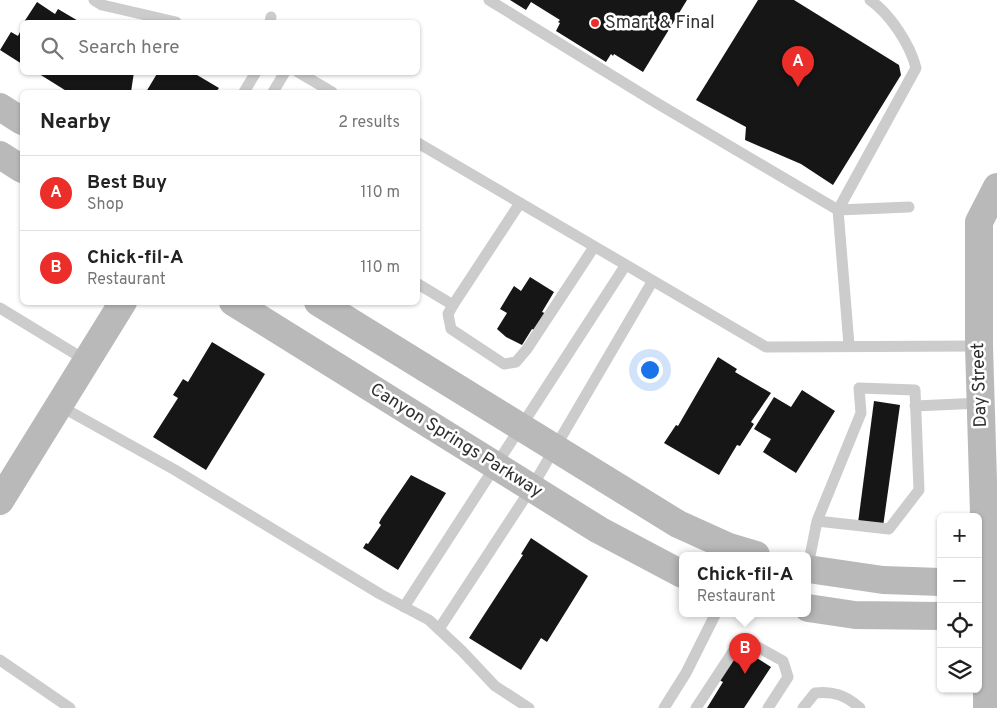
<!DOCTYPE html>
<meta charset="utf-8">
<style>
body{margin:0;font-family:Overpass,sans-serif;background:#f6f6f6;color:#222}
.controls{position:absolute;right:15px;bottom:15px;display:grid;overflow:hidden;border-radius:8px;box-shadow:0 1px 4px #0004}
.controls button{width:45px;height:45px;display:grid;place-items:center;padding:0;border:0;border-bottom:1px solid #e0e0e0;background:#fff;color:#222;font:25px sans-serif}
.you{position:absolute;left:649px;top:369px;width:18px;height:18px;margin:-12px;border:4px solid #fff;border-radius:50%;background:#1a73e8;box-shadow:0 0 0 8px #1a73e833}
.badge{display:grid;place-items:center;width:32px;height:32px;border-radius:50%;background:#ec2e2b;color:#fff;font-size:16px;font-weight:700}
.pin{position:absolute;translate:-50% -41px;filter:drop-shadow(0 1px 2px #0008)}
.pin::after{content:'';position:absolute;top:26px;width:18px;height:15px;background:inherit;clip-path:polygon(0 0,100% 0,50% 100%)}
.popup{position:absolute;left:679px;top:552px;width:132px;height:65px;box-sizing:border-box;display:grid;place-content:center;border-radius:8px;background:#fff;filter:drop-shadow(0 1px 4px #0005);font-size:16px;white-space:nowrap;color:#767676}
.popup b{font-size:19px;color:#222}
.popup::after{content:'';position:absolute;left:50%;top:100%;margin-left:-10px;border:10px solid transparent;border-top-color:#fff}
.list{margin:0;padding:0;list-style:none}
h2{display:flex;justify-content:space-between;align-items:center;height:65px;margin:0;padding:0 20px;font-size:21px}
h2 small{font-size:16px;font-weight:400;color:#767676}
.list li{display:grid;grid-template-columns:32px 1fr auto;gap:15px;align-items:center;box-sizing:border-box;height:75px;padding:0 20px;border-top:1px solid #e0e0e0}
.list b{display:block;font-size:19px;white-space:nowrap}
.list p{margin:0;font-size:16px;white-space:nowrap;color:#767676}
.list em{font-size:16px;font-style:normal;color:#767676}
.icon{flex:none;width:28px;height:28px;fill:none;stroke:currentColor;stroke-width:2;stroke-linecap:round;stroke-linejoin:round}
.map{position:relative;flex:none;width:997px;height:708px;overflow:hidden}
.search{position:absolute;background:#fff;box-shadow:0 1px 4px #0004;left:20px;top:20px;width:400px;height:55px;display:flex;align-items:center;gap:12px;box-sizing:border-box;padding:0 18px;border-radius:8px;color:#767676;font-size:19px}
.panel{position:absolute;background:#fff;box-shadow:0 1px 4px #0004;left:20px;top:90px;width:400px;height:215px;border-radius:8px}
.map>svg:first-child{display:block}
.building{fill:#161616}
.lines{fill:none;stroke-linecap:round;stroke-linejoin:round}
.lane{stroke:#ccc;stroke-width:11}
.secondary{stroke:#b9b9b9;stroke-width:28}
.poi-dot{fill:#ec2e2b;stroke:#fff;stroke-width:2}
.labels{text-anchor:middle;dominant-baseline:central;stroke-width:5;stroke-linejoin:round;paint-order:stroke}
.poi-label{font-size:18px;fill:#2f2f2f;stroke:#fff;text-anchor:start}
.street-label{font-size:18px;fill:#2f2f2f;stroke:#fff}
</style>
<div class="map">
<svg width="997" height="708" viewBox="0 0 997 708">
<rect width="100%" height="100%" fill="#fff"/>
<g class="building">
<polygon points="510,0 687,0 643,72 614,54 613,56 611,54 606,62 556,31 560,23 558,22 560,20 531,2 526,10"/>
<polygon points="758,0 794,0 899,65 901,75 833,185 801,164 745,140 746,127 696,100"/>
<polygon points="37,2 55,14 58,9 80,22 24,22"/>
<polygon points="22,28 22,64 0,50 11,32 18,36"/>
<polygon points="36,72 134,72 131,92 68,92"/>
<polygon points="158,72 199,72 197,75 219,88 216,92 146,92"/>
<polygon points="530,277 554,292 542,312 547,314 535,330 532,329 522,345 506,337 497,329 507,313 500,309 514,286 521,291"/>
<polygon points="212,342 265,374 206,470 153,437 178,398 173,395 183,379 188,382"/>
<polygon points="718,357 737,369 735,372 771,393 751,422 754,424 740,446 737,445 719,475 664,443 676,425 678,426"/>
<polygon points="802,390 835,411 796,473 763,452 771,439 754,429 774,397 791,407"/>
<polygon points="874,401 900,405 883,527 858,523"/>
<polygon points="411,475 446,493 398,570 363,548 366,543 368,544 381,525 379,523 381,519"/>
<polygon points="531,538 588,576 547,642 541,638 521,670 469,638 523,555 521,554"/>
<polygon points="744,650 771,667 744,708 707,708 723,682 719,680 736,653 740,655"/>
</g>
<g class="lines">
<g class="lane">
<polyline points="94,0 102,5 176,22"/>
<polyline points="489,0 655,102 838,210 909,207"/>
<polyline points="270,22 271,17"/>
<polyline points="298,72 332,92"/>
<polyline points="244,92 256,72"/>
<polyline points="273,92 285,72"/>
<polyline points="418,143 766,347 979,346"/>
<polyline points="418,284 453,305 520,203"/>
<polyline points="453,305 448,314 451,329 504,364 516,362 527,349 594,247"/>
<polyline points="0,308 87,361"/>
<path d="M849 345 838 210 916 68C910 44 890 14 870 0"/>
<polyline points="60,406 175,470 380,594 429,620 462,651 495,686 529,708"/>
<polyline points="915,406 981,403"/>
<polyline points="808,566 817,521 861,413 859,388 915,390 919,490 889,529 817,521"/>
<polyline points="404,607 625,266"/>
<polyline points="439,629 532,487 652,282"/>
<polyline points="0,660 70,708"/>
<polyline points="664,708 686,673 716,613"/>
<polyline points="696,708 738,644 747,641 783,661 788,677 768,708"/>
<path d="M803 708 815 693C833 691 846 695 860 708"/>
</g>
<g class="secondary">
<polyline points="0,107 22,121"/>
<polyline points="0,155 22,169"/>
<polyline points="233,302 599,530 682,574"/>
<polyline points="318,302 678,524 729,547 756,555"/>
<polyline points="0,501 123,302"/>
<polyline points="808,569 883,580 941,582"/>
<polyline points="808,608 855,615 941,616"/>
<polyline points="987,708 987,615 979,346 979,222 997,187"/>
</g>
</g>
<circle class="poi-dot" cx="595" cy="23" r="5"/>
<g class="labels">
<g class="poi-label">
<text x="605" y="23">Smart &amp; Final</text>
</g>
<g class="street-label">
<text transform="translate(980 385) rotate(-92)">Day Street</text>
<text transform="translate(456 441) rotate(32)">Canyon Springs Parkway</text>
</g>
</g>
</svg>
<div class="controls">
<button>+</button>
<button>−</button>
<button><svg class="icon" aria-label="locate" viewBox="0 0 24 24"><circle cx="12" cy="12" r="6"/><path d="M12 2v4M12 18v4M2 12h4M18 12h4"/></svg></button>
<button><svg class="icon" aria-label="layers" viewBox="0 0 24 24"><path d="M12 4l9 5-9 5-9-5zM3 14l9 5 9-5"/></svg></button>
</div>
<div class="you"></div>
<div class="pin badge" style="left:798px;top:87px">A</div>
<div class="pin badge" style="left:745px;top:674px">B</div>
<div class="popup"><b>Chick-fil-A</b>Restaurant</div>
<div class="search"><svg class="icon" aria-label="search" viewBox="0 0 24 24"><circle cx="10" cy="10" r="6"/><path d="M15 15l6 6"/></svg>Search here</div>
<section class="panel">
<h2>Nearby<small>2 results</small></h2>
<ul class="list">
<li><span class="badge">A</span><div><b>Best Buy</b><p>Shop</p></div><em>110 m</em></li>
<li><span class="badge">B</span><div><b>Chick-fil-A</b><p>Restaurant</p></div><em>110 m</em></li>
</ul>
</section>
</div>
